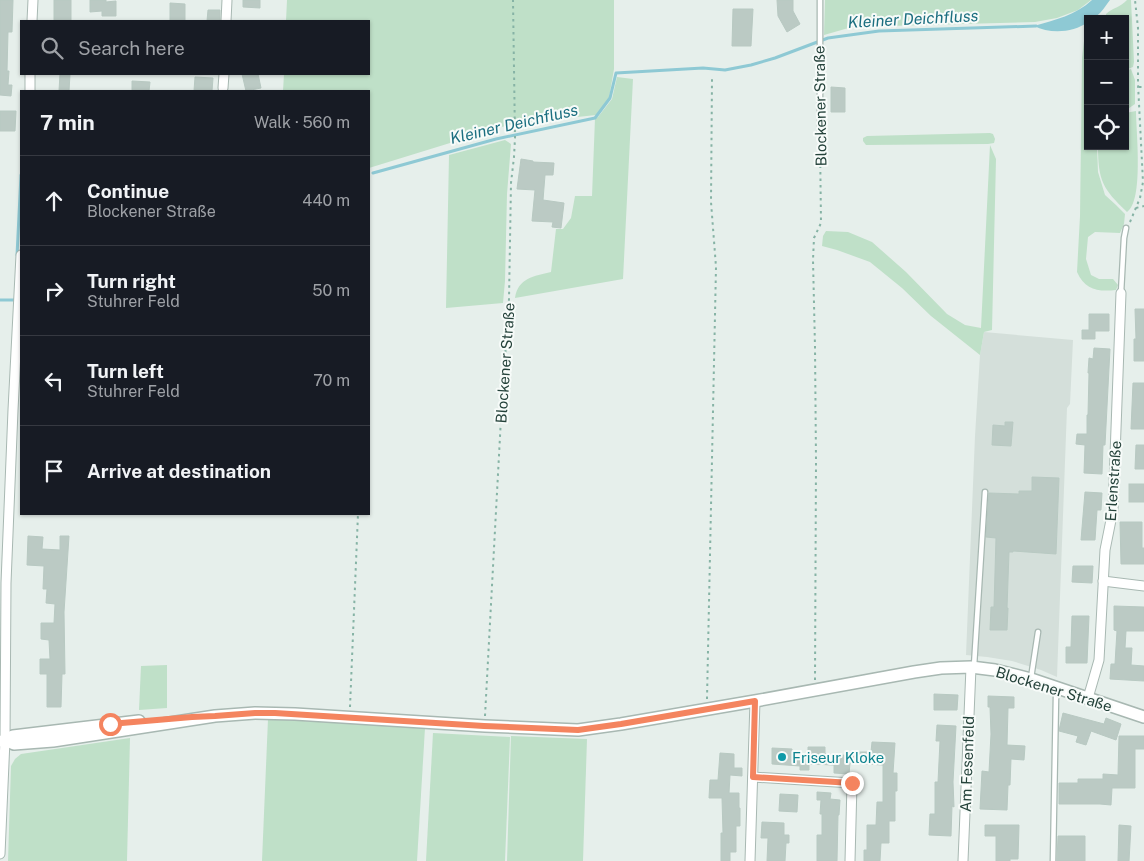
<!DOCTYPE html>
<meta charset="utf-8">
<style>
body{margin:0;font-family:"Public Sans",sans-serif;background:#242831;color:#f1f3f6}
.controls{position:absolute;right:15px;top:15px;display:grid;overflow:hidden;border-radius:0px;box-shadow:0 1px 4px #0004}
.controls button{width:45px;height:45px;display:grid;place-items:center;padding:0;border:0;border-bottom:1px solid #363941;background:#171b24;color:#f1f3f6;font:25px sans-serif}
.stop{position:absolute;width:15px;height:15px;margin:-11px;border:4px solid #f4845f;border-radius:50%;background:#fff}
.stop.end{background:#f4845f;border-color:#fff;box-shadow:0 1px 5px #0008}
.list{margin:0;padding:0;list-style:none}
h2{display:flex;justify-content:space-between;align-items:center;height:65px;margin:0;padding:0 20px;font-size:21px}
h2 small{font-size:16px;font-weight:400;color:#9ea1a6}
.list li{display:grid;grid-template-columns:32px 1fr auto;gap:15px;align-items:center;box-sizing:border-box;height:90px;padding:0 20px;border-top:1px solid #363941}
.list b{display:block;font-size:19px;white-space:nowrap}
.list p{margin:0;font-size:16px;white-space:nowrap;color:#9ea1a6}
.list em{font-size:16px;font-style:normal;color:#9ea1a6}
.icon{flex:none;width:28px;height:28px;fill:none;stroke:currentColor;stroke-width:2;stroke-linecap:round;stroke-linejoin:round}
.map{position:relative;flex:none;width:1144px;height:861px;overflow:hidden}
.search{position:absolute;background:#171b24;box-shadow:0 1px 4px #0004;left:20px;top:20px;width:350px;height:55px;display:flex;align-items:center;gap:12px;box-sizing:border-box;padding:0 18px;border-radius:0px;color:#9ea1a6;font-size:19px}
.panel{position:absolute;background:#171b24;box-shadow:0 1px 4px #0004;left:20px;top:90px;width:350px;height:425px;border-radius:0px}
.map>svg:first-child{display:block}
.built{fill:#d4dfda}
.green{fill:#bfe0c8}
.water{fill:#8ec9d4}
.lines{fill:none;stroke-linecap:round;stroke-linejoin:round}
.stream{stroke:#8ec9d4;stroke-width:3}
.building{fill:#bbcac4;stroke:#b8c9c2}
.service-casing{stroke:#a8b8b2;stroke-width:7}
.minor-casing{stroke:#a8b8b2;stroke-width:11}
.tertiary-casing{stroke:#a8b8b2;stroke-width:14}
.path{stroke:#86b3a5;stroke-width:2;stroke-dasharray:2.5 4;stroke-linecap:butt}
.service{stroke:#fff;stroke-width:4.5}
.minor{stroke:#fff;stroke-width:9}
.tertiary{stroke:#fff;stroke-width:11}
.route{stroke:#f4845f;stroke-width:6}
.culture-dot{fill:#0f9aa8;stroke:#f7fbf9;stroke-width:2}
.labels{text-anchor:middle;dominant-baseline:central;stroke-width:4;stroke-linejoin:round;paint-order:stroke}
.street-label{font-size:15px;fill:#24423a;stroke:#f7fbf9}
.culture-label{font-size:15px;fill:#0d838f;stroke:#f7fbf9;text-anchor:start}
.water-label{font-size:16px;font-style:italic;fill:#1c6f80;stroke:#f7fbf9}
</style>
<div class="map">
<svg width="1144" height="861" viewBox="0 0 1144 861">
<rect width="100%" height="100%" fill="#e6efeb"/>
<polygon class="built" points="984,332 1073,340 1070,404 1067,408 1057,677 1041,670 1012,661 987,657 966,655 975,436 980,355"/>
<g class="green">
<polygon points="287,0 614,0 614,69 609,98 596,115 512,124 369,168 369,91 283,91 284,74 369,74 369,21 286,21"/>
<polygon points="825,0 1091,0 1078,10 1057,18 1035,22 852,27 824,35"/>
<path d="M1127 0H1131L1134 62 1133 67 1125 70V19H1106V14C1112 8 1121 7 1127 0Z"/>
<path d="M1088 39V146H1097L1098 172 1105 195 1116 205 1125 214 1124 224 1120 233 1095 232 1088 237 1086 259 1091 275 1099 279H1113L1118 285 1116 290C1098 292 1085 290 1077 272L1080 216 1082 58 1084 41Z"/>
<polygon points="1131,69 1135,80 1135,104 1125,111 1125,71"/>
<path d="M617 77 633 79 623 279 515 298C518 278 534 276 551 272L556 229H563L571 218 575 196H592L595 118 598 117 612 99Z"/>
<path d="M1136 111C1136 131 1144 201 1127 212 1103 189 1098 181 1098 146H1125V113Z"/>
<polygon points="990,133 993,134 995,139 994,143 988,144 866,145 863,141 863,138 867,136"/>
<polygon points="505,140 511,144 507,194 505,281 503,303 446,308 449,155"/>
<polygon points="990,145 996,159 992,330 984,332 980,355 931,316 902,288 870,262 837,250 822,246 823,236 826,231 848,232 872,242 906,272 947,314 965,325 981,328"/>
<polygon points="167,665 167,708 139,710 141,666"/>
<polygon points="268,719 425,728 417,861 262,861"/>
<polygon points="433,733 510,737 505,861 426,861"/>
<polygon points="511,736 587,739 583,861 507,861"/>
<polygon points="130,738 127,861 8,861 11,766 15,759 21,754"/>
</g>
<path class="water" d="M1092 0H1110C1104 8 1098 19 1088 19V22C1073 33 1050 34 1034 26 1055 20 1076 15 1092 0Z"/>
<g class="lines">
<g class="stream">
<polyline points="373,173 496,139 595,118 610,98 616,73 703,68 725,70 751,65 775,58 828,38 879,31 1036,26"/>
<polyline points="17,255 21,175"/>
<polyline points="0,300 15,300 15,299"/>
</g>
</g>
<g class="building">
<polygon points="0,0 13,0 12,32 8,32 7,71 9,71 8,85 12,85 11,96 0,95"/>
<rect x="54" y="0" width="17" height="21"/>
<polygon points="90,0 106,0 106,2 116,1 116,16 102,16 102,11 90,12"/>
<polygon points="243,0 260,0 260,8 243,7"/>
<polygon points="777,0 793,0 793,11 800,24 787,32 778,16"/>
<polygon points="170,3 185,4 185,21 170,21"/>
<polygon points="733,9 753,9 751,46 732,46"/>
<polygon points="208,10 220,10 220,21 207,21"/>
<polygon points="60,74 70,74 69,91 59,91"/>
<polygon points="242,74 258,74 261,88 246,91"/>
<polygon points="195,77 213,78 212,91 194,91"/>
<polygon points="132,81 150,82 149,91 132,91"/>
<polygon points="831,87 845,88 845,112 831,112"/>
<polygon points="0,111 16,111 15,131 0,131"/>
<polygon points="521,159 533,161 533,162 554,163 553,175 545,175 543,200 564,203 561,228 552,227 553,222 532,221 535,190 517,189"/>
<polygon points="1135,309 1144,309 1144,361 1134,361 1134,339 1136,339"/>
<polygon points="1089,314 1109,314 1109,331 1095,331 1095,339 1082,339 1082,330 1089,330"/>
<polygon points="1094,348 1110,349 1105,445 1103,445 1102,474 1084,473 1085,445 1076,444 1077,434 1087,434 1087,415 1088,415 1089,373 1088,373 1089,358 1093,359"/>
<polygon points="1133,383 1144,383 1144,429 1131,429"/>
<polygon points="1005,422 1013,422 1011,446 992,445 993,425 1005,426"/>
<polygon points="1136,445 1144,445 1144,469 1135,469"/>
<polygon points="1032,477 1059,478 1056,554 1013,551 1013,552 1009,552 1007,608 1008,608 1007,630 990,630 991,607 994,607 996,538 986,537 989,493 1019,494 1019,491 1032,491"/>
<rect x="1129" y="484" width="15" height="18"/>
<polygon points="1085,492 1102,493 1101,510 1097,510 1095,540 1081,540"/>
<polygon points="1120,522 1142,522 1142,548 1144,548 1144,564 1121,564"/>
<polygon points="28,536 43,537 42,549 60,550 60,536 69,536 64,612 65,674 62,674 61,707 47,707 47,674 40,674 40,659 50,659 49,640 41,639 41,623 54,623 55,604 46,603 47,589 43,589 44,566 27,565"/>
<polygon points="1073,566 1093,566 1092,583 1072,582"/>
<polygon points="1114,606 1144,607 1144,631 1126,631 1125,648 1132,648 1131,665 1144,666 1144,681 1110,679 1111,664 1115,664 1116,647 1117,631 1114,630"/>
<polygon points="1072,616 1089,616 1087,663 1066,663 1066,647 1071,647"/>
<polygon points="934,694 958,695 957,710 934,710"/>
<polygon points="988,696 1014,697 1014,708 1008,708 1007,745 1025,746 1024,760 1011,759 1010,785 1008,785 1007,810 980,809 982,771 989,772 991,734 990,707 988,707"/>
<polygon points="1063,713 1104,724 1106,718 1121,724 1116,740 1091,731 1086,745 1076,742 1078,736 1059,731 1060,726"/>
<polygon points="937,725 956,726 953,782 954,807 952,806 951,836 929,835 930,814 935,814 935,782 938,782 940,741 936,741"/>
<polygon points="1119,736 1144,736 1144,749 1135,749 1135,788 1112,788 1111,805 1100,804 1059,804 1059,783 1078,783 1078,779 1103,779 1103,774 1118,775"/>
<polygon points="872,742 895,743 893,773 897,773 897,791 895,791 895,821 889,821 889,843 881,843 880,861 864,861 864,850 867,850 867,825 876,825 877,802 883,802 883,765 850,763 849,774 834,773 834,765 809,764 809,770 800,770 800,766 772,764 772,748 792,749 792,755 808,756 808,747 825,747 825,754 859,756 859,752 871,752"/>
<polygon points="720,753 734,754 734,768 742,768 742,776 730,775 729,793 739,793 739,808 740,808 740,826 736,826 736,852 730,852 730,861 721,861 721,833 723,833 722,798 709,798 710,780 718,780"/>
<polygon points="817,792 831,793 830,799 840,800 839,815 838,815 837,861 817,861 817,835 822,835 822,814 820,814 821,800 817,800"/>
<polygon points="780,794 798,795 797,812 779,811"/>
<polygon points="762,822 784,823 784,835 789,835 789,843 786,843 785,861 767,861 768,838 761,838"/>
<polygon points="985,825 1019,825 1018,859 1010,859 1010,861 996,861 996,836 985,836"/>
<polygon points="1119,825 1131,826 1129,861 1118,861"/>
<polygon points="1058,836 1085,836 1085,861 1057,861"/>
</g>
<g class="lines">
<g class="service-casing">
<g id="service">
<polyline points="820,0 820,134"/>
<polyline points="1121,293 1124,238 1126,228"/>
<polyline points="974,666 985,492"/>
<polyline points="1031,678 1038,632"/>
<polyline points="1053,861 1056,696 1058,689"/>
</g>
</g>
<g class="minor-casing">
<g id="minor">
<polyline points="32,21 33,0"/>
<polyline points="226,21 227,0"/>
<polyline points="223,88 224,74"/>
<polyline points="30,91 30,74"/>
<polyline points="1103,581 1144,586"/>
<polyline points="1088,698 1099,660 1105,550 1113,510 1121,293"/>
<polyline points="753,777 852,783 850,861"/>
<polyline points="0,854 5,740 6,583 13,410 21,255"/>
<polyline points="750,861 755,701"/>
<polyline points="963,861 971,667"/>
</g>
</g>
<g class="tertiary-casing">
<g id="tertiary">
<polyline points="5,740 14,744 53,741 215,716 255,713 295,714 485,726 578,730 621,724 755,701 914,672 941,668 971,667 995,670 1031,679 1144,717"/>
<polyline points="2,741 5,740 13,736 139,721"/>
</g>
</g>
<g class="path">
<polyline points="1139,87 1144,87"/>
<polyline points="369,189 369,170"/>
<polyline points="1136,208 1144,206"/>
<polyline points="1130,222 1140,198 1143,182 1138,84 1138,28 1135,0"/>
<polyline points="815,680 816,461 815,347 813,260 814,238 821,223 820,141"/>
<polyline points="707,699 716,267 711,202 712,79"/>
<polyline points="350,707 358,514"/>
<polyline points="485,716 501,418 509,299 511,183 514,157 515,138 513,0"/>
</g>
<use href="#service" class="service"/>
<use href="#minor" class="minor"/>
<use href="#tertiary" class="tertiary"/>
</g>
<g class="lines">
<polyline class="route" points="110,724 192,717 215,716 255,713 275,713 484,726 578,730 621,724 755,701 753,777 852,783"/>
</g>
<circle class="culture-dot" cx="782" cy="757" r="5"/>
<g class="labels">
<g class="street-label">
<text transform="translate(820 106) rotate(-91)">Blockener Straße</text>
<text transform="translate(505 363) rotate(-86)">Blockener Straße</text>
<text transform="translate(1113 481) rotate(-86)">Erlenstraße</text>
<text transform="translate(1054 689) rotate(17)">Blockener Straße</text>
<text transform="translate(967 764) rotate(-88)">Am Fesenfeld</text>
</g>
<g class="culture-label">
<text x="792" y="757">Friseur Kloke</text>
</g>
<g class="water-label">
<text transform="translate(913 19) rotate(-3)">Kleiner Deichfluss</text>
<text transform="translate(514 124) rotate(-13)">Kleiner Deichfluss</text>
</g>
</g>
</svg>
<div class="controls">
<button>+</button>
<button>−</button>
<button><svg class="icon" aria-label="locate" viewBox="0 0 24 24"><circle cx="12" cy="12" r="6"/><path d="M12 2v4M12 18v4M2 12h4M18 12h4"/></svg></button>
</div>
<div class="stop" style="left:110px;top:724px"></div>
<div class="stop end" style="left:852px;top:783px"></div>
<div class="search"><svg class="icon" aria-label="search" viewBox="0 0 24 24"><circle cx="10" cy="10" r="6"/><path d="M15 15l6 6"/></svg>Search here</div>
<section class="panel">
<h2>7 min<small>Walk · 560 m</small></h2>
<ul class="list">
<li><svg class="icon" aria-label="ahead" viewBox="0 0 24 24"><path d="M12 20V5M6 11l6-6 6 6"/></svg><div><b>Continue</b><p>Blockener Straße</p></div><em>440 m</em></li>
<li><svg class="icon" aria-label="right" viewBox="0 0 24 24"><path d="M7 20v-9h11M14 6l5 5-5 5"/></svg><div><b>Turn right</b><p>Stuhrer Feld</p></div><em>50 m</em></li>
<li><svg class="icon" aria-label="left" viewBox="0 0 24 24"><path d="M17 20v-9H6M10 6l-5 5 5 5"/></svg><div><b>Turn left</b><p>Stuhrer Feld</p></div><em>70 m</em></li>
<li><svg class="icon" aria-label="arrive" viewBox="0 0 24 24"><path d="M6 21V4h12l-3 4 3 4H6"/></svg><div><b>Arrive at destination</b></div></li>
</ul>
</section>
</div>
